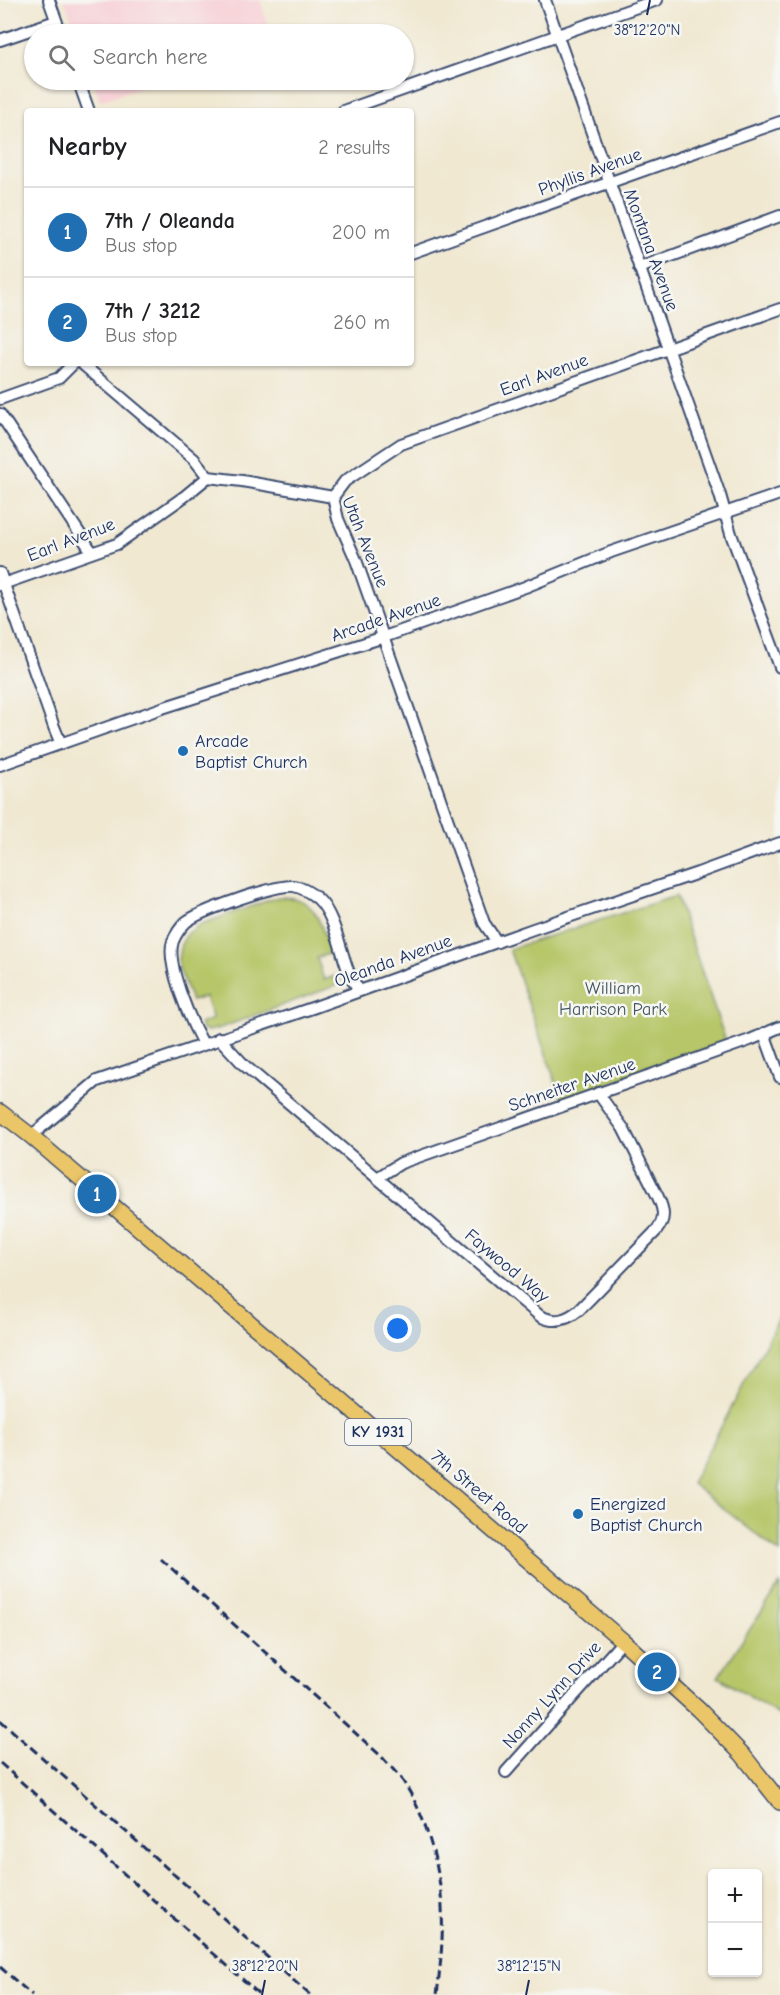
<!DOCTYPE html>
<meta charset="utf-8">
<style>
body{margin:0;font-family:"Comic Neue",sans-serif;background:#f6f6f6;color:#202124}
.controls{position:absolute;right:18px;bottom:18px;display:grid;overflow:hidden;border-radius:6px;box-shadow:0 2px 4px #0004}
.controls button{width:54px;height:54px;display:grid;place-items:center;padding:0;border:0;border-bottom:2px solid #e0e0e0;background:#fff;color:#202124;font:30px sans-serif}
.you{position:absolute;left:398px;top:1329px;width:21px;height:21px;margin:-15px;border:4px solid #fff;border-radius:50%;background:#1a73e8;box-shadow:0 0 0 9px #1a73e833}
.badge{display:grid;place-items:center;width:39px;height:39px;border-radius:50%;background:#1f6fb2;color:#fff;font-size:20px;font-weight:700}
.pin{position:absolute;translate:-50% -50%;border:3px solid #fff;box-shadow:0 2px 6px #0006}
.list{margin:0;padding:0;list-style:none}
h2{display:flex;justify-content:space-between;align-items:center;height:78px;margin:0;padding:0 24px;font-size:26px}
h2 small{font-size:20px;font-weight:400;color:#757577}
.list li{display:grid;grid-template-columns:39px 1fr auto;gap:18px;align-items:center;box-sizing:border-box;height:90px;padding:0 24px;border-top:2px solid #e0e0e0}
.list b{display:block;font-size:22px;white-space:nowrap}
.list p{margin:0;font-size:20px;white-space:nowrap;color:#757577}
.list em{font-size:20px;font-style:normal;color:#757577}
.icon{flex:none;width:33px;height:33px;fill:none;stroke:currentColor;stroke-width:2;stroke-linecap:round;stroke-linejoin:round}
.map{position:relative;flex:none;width:780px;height:1995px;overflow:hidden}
.search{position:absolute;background:#fff;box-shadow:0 2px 4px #0004;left:24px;top:24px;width:390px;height:66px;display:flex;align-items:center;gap:15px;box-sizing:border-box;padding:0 21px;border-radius:33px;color:#757577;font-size:22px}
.panel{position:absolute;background:#fff;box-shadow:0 2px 4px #0004;left:24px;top:108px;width:390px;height:258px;border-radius:6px}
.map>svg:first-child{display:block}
.built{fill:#f7cfd5}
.green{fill:#b6c668;stroke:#687a63;stroke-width:1.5}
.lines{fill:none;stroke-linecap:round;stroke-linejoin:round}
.street-casing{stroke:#3b4b6f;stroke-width:14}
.primary-casing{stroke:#3b4b6f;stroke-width:18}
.street{stroke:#fff;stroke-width:10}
.primary{stroke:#ebc669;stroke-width:15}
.rail{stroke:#1b2f5e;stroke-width:3;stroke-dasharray:9 4.5;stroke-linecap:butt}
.ticks{fill:none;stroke:#1b2f5e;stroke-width:2}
.poi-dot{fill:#1f6fb2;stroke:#f6f6f2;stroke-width:2}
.labels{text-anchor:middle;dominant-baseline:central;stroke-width:5;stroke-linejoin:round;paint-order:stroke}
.shield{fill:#f6f6f2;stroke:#5d6b8a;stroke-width:1.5}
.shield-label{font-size:16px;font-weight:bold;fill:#1b2f5e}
.street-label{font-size:18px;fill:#1b2f5e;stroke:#f6f6f2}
.poi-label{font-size:18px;fill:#1b2f5e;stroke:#f6f6f2;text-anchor:start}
.park-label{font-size:18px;fill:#425560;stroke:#f6f6f2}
.ticks-label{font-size:15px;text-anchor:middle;fill:#1b2f5e;stroke:#f6f6f2;stroke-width:5;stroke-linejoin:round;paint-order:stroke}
</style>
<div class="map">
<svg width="780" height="1995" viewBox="0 0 780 1995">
<rect width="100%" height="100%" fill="#f6f6f2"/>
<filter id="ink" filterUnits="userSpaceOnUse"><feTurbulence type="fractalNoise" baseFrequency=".0167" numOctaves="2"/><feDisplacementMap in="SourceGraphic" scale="12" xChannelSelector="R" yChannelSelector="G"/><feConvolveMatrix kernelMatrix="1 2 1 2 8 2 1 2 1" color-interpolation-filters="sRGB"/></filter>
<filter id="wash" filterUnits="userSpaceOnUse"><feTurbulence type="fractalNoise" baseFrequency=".008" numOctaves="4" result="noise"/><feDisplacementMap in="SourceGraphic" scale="24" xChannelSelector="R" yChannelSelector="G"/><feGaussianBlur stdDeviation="1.35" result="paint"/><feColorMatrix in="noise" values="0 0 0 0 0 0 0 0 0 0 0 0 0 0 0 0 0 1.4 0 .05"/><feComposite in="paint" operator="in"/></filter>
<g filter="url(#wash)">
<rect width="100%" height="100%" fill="#f0e8d1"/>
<g class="built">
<polygon points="64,0 260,0 271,34 77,34"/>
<polygon points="93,80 160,80 100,101"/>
</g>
<g class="green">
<polygon points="676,896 726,1042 562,1100 509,949"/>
<path d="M278 897C317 895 320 923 330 953L317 958 324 980 338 975 339 979 338 985 220 1028 209 1031 202 1030 200 1024 213 1019 205 997 191 1001 179 968 178 958 181 944 187 934 201 924Z"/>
<polygon points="780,1317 780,1553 691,1483"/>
<polygon points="780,1584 780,1716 718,1677"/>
</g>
</g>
<g filter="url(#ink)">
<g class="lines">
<g class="street-casing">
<g id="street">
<polyline points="49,0 61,34"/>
<polyline points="545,0 720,495 731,534 780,667"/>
<polyline points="0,40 56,21"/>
<polyline points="78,80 89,111"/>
<polyline points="343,111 657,0"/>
<polyline points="411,253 780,122"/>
<polyline points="639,268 780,216"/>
<polyline points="81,363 194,459 208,477 242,481 333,497"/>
<polyline points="0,399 59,378 74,363"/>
<polyline points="0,414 92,552"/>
<polyline points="333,497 345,481 401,444 780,309"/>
<polyline points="333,497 338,519 356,560 484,923 497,942"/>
<polyline points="0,573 54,727 61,744"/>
<polyline points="0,585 117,544 185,496 208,477"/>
<polyline points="0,765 162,708 384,637 525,587 611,552 780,494"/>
<polyline points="764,1033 780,1077"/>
<path d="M219 1038 244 1065 540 1316C555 1324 567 1320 579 1310L656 1231C666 1219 664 1210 658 1197L623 1128 598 1093"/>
<path d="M203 1044C191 1022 165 964 173 941 176 934 181 927 186 922 200 911 276 884 294 886 303 888 311 893 318 899 334 914 340 949 348 970 350 977 355 984 359 990"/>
<polyline points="31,1136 97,1081 315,1007 533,929 698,873 780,843"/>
<polyline points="377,1178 401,1163 750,1040 780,1027"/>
<polyline points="506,1772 623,1641"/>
</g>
</g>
<g class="primary-casing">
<polyline id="primary" points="0,1112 31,1136 623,1641 699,1710 742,1754 780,1802"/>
</g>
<use href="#street" class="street"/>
<use href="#primary" class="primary"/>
<g class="rail">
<path d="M161 1559 381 1756C388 1764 396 1772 402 1780 414 1797 422 1816 428 1835 447 1892 444 1936 437 1995"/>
<polyline points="0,1720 310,1995"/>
<polyline points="0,1763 260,1995"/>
<polyline points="0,1967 32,1995"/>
</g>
</g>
</g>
<path class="ticks" d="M647 15 650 0M262 1995 265 1980M526 1995 529 1980"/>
<g class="poi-dot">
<circle cx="183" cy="751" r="6"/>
<circle cx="578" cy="1514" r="6"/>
</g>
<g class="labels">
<rect class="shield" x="345" y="1419" width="66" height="26" rx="4.5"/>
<g class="shield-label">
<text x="378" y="1432">KY 1931</text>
</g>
<g class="street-label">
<text transform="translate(590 172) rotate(-20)">Phyllis Avenue</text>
<text transform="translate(651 250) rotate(70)">Montana Avenue</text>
<text transform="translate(544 375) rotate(-20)">Earl Avenue</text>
<text transform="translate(71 540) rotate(-21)">Earl Avenue</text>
<text transform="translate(365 542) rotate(68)">Utah Avenue</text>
<text transform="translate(386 618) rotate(-19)">Arcade Avenue</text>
<text transform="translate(393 961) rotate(-20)">Oleanda Avenue</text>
<text transform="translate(572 1085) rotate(-19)">Schneiter Avenue</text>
<text transform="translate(507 1266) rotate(40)">Faywood Way</text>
<text transform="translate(479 1492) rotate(40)">7th Street Road</text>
<text transform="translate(552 1695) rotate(-48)">Nonny Lynn Drive</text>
</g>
<g class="poi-label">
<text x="195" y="741">Arcade<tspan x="195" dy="21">Baptist Church</tspan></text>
<text x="590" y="1504">Energized<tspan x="590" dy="21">Baptist Church</tspan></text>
</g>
<g class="park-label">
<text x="613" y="988">William<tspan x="613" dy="21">Harrison Park</tspan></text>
</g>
</g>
<g class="ticks-label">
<text x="647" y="35">38°12'20"N</text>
<text x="265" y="1971">38°12'20"N</text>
<text x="529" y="1971">38°12'15"N</text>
</g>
</svg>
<div class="controls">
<button>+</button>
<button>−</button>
</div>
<div class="you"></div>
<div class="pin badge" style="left:97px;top:1194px">1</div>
<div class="pin badge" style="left:657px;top:1672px">2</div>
<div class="search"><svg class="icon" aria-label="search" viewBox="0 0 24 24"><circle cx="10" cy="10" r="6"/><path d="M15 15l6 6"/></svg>Search here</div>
<section class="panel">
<h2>Nearby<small>2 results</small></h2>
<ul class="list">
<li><span class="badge">1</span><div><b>7th / Oleanda</b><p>Bus stop</p></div><em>200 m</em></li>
<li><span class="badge">2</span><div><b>7th / 3212</b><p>Bus stop</p></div><em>260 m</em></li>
</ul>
</section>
</div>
